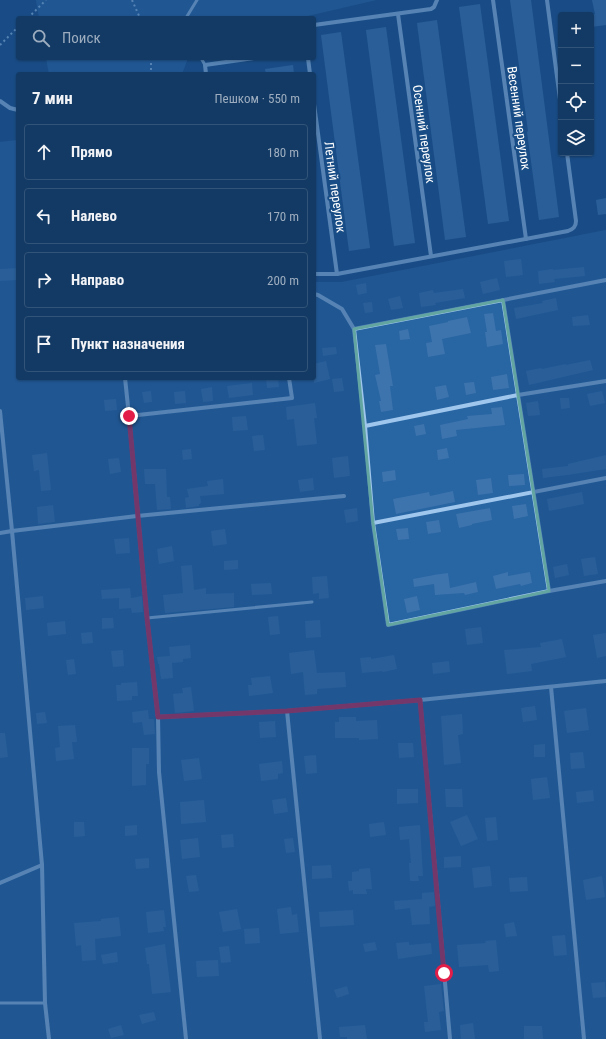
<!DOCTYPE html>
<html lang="ru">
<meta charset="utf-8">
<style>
body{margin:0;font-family:"Roboto Condensed",sans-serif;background:#20456d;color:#f1f3f6}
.controls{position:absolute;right:12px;top:12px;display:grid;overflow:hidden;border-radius:4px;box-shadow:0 1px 3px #0004}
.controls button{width:36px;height:36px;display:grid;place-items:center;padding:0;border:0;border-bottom:1px solid #325478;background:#133a64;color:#f1f3f6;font:20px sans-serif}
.stop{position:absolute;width:12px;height:12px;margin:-9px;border:3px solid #e11d48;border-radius:50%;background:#fff}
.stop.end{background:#e11d48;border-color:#fff;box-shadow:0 1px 4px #0008}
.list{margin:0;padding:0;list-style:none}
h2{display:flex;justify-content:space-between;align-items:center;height:52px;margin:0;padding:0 16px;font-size:17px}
h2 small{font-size:13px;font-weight:400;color:#9dadbf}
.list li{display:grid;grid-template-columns:26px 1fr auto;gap:12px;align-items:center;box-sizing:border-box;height:56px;margin:0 8px 8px;padding:0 8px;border:1px solid #325478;border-radius:4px}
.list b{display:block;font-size:15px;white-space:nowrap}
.list em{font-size:13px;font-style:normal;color:#9dadbf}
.icon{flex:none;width:22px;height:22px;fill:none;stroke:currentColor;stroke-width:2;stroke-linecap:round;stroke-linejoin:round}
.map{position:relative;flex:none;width:606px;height:1039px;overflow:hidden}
.search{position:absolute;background:#133a64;box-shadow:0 1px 3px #0004;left:16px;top:16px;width:300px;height:44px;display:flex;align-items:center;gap:10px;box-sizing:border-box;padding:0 14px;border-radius:4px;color:#9dadbf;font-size:15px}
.panel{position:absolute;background:#133a64;box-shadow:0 1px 3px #0004;left:16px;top:72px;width:300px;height:308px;border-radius:4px}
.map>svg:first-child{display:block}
.green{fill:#2865a3}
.building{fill:#3d74ad}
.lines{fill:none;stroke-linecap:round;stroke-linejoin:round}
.path{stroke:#9fc6ec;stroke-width:2;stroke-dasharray:2 3;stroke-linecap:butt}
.service{stroke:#9fc6ec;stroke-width:3}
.minor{stroke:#9fc6ec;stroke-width:4}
.route{stroke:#e11d48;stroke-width:5}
.marked{fill:none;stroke:#63a6a1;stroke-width:3;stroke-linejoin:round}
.labels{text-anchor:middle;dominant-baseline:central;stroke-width:4;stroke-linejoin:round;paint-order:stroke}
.street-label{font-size:13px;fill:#fff;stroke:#194d86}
</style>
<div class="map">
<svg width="606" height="1039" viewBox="0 0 606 1039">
<rect width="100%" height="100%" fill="#194d86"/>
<g class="green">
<polygon points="36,0 376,0 299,18 39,18"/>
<polygon points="46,58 188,58 182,74 49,74"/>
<polygon points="18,140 18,378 314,378 314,282 342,282 606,230 606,1039 0,1039 0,142"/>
</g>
<g class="building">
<polygon points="510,0 531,0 559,217 539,220 527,132 528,131"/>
<polygon points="592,0 606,0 606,25 591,27 591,15 595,14"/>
<polygon points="480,4 509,221 488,224 459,7"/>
<polygon points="437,20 466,237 445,240 417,23"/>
<polygon points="386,27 415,243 394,246 366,30"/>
<polygon points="341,32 370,248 349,251 321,35"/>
<polygon points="293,65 294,74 266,74 265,69"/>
<polygon points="606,198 606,214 598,215 596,200"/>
<polygon points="521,259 523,275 506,277 504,261"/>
<polygon points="584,267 585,276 554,279 555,282 539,284 538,271 553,269 553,270"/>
<polygon points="18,268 18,280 0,281 0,269"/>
<polygon points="497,278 500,290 483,294 480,282"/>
<polygon points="366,283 367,293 358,295 356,285"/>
<polygon points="463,289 465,298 435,303 436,305 421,307 419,293 433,290 434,293"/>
<polygon points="400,296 403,308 391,310 388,299"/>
<polygon points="556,298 558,310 516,319 514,308 543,303 542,301"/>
<polygon points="372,302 373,312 365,313 363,303"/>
<polygon points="493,313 496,331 501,330 503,344 487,347 485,332 487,332 484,314"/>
<polygon points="588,315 590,325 573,326 572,317"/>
<polygon points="467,317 471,333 442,339 445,354 428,357 426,343 432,342 429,326 448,322 448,321"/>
<polygon points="408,329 410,339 400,340 399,331"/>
<polygon points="386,344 393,386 390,386 393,410 381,412 379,401 381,401 375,375 380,374 375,345"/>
<polygon points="336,347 337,354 323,356 322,348"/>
<polygon points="590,360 593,370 529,385 526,371 541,368 542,369 566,364 566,365"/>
<polygon points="326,361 330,379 314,383 314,364"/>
<polygon points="507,374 509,388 493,390 491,377"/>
<polygon points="266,378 278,378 279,387 267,388"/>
<polygon points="342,378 344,391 334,392 332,379"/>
<polygon points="474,382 476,393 466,395 464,383"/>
<polygon points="252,383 253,395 229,398 227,386"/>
<polygon points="446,385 449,397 437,400 435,387"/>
<polygon points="212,387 213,401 203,402 201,389"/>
<polygon points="151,391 152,402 144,403 142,392"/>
<polygon points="185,391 186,403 175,404 174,392"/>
<polygon points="602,391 605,403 590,406 587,394"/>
<polygon points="560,398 569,398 570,408 561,409"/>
<polygon points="116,399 117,410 105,411 104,400"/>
<polygon points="538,401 540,415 528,416 526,403"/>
<polygon points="315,403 317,418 314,418 317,444 297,446 294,419 287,420 286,407"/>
<polygon points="502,407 505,425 456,430 457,436 442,439 440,425 468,419 467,416 492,414 491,408"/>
<polygon points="246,416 248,430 233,431 232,417"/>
<polygon points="424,424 426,434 416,436 414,426"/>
<polygon points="263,435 265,450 254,451 252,436"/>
<polygon points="447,448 449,458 438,460 437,450"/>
<polygon points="191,449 192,459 183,460 182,450"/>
<polygon points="47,453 51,490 41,491 39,470 34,471 32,455"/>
<polygon points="606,455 606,469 567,475 543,478 542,469 568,466 568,464"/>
<polygon points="348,456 350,476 334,478 332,458"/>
<polygon points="119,458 121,472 110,474 108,459"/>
<polygon points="144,469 166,469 167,497 170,497 171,509 157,510 155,484 145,484"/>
<polygon points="395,470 396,480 383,482 382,472"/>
<polygon points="524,474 525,485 509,486 508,475"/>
<polygon points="313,478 314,490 300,492 298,480"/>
<polygon points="491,478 493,493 478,495 476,480"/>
<polygon points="223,479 224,494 200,496 201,503 199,504 199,506 186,508 185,498 189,497 187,489 208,486 207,481"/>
<polygon points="453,491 455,502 396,514 393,499 429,492 430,496"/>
<polygon points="582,492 584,504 549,511 547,499"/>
<polygon points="526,504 528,516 514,519 512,506"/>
<polygon points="53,505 55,522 38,524 37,507"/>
<polygon points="357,508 358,521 346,523 344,510"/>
<polygon points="490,508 492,520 472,524 472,525 459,528 456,514"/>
<polygon points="439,520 441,532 428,534 426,522"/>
<polygon points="408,528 409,539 398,540 396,529"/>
<polygon points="225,529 227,544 213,546 211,531"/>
<polygon points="129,538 130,553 116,554 114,539"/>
<polygon points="172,546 174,561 159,564 157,549"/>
<polygon points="595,557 598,574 584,576 581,559"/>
<polygon points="238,560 238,569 224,570 224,561"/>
<polygon points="567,564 569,575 555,578 553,567"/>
<polygon points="192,565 194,590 206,588 206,594 234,593 234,607 165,613 163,595 183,593 181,566"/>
<polygon points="508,572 508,576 530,572 532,583 521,586 520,584 496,589 493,576"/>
<polygon points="448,573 450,588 476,582 478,592 465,595 464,593 435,595 434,584 414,587 413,579 434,575 433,575"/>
<polygon points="327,576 329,598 319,599 319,593 313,594 312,577"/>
<polygon points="271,583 272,594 252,595 251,584"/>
<polygon points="130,588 131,598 142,596 143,612 132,613 131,608 119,609 119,598 102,599 101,590"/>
<polygon points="43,596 44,608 26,610 25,598"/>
<polygon points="417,596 420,610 407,613 404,599"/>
<polygon points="278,616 280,634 270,635 268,617"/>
<polygon points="102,618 113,618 114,628 102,629"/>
<polygon points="320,620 321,637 306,638 305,621"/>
<polygon points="65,621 66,634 48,636 47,623"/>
<polygon points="481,627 483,643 467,645 465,629"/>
<polygon points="92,632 93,643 82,644 81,633"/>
<polygon points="606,633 606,656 597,658 593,635"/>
<polygon points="562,639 566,657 531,664 532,671 507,674 504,650 541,647 540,643"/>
<polygon points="190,645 191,658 183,659 183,662 172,663 173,678 161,679 159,664 158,664 157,657 170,656 169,647"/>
<polygon points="123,650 124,666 113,667 111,651"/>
<polygon points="314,650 317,673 345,672 346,687 317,689 317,694 305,695 303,672 291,674 289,653"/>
<polygon points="394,655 397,669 383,672 382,671 362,673 360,658 371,657 371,659"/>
<polygon points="74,659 76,674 68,675 66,660"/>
<polygon points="449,661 450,672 433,674 432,663"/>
<polygon points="270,676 273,693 249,696 248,685 252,685 251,678"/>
<polygon points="137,682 138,696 132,696 132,700 117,701 116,685 121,685 121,683"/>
<polygon points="191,687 194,711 175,713 173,694 183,693 182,688"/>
<polygon points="535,706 537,720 523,722 521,708"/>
<polygon points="586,708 589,730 567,733 564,711"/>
<polygon points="148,710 149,719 154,719 155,734 144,735 142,722 133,723 132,712"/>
<polygon points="45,712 47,723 37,724 36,713"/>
<polygon points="462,714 463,734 458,735 461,763 444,765 441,716"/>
<polygon points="339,717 356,717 356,721 377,720 378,739 359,740 359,738 335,738 335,722 339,722"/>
<polygon points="275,721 276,737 260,738 259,722"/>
<polygon points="75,725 77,742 72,742 74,759 56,761 55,748 60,747 58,726"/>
<polygon points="0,733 5,733 8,757 0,758"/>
<polygon points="398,743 413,743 414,757 399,758"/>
<polygon points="545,744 545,757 534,757 534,745"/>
<polygon points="132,748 149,748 149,764 146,764 146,785 132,786"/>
<polygon points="583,752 585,768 571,769 570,753"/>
<polygon points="316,755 317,773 306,774 304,756"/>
<polygon points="199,758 202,779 184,781 181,760"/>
<polygon points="282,761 283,773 278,774 278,779 261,781 259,764"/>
<polygon points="547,777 550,798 533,800 531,779"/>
<polygon points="397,789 418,789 418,803 397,804"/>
<polygon points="445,789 462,789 463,807 446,807"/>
<polygon points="593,790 594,801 577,803 576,792"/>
<polygon points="286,798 288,812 274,814 272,800"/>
<polygon points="204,800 206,822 181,824 180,802"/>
<polygon points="467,815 478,839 461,846 450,822"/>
<polygon points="496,817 498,840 487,841 485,818"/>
<polygon points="74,822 84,822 85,836 74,837"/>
<polygon points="384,822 386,835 370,837 369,824"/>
<polygon points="137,825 137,835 125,836 125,826"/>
<polygon points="420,825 423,876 418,876 419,881 410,881 409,863 411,863 409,839 400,840 399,827"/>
<polygon points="233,834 234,847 222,848 221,835"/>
<polygon points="198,838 200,857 182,859 180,840"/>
<polygon points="293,838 295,852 286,853 284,839"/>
<polygon points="461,856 461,867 444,868 444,857"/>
<polygon points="149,858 149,868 136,869 135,859"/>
<polygon points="331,865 332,878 312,879 312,866"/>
<polygon points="490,866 492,886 474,888 472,868"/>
<polygon points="370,868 372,889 366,889 367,894 353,894 353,890 349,891 348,881 352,881 352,872 359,871 359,869"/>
<polygon points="196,875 199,891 189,892 186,876"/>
<polygon points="602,876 605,897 586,900 583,880"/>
<polygon points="527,877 528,891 510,892 509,878"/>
<polygon points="434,892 435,906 429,907 430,924 412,925 410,908 395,910 394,901 422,899 422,893"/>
<polygon points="291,907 292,915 297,914 299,932 280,934 277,909"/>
<polygon points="237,909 241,929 223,932 219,912"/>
<polygon points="164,910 166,927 163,927 164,931 148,933 146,912"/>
<polygon points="353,910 354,925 320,927 319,912"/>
<polygon points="119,917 121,936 95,939 96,960 82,961 81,945 76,946 74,923 101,921 101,919"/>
<polygon points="514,922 517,936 506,937 504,924"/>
<polygon points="259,928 260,943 245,944 244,929"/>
<polygon points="565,935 567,955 554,956 552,936"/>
<polygon points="496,940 499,971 489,972 488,965 459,967 457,945 486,943 485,941"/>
<polygon points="375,942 377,950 365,952 363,944"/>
<polygon points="409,942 409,945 431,943 432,954 398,959 396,943"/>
<polygon points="165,944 171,992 152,994 149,964 147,964 145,948"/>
<polygon points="229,946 231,962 221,963 219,947"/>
<polygon points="117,952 118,962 103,964 101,955"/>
<polygon points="218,960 219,976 197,977 196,961"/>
<polygon points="605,982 606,997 593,998 591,983"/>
<polygon points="441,984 444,1011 439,1012 441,1030 425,1032 424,1022 428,1022 424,986"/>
<polygon points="347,986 349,994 337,998 334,990"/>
<polygon points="154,1012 156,1020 142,1024 139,1015"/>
<polygon points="473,1023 475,1039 461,1039 460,1025"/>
<polygon points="121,1025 124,1035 111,1038 108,1029"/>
<polygon points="365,1025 367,1039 347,1039 347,1037 340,1037 339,1027"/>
<polygon points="524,1026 542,1026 543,1039 524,1039"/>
</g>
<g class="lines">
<g class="path">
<polyline points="132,0 140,18"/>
<polyline points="28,18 46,0"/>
<polyline points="0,45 18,27"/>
<polyline points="151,58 151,74"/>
</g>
<g class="service">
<polyline points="186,18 197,0"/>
<polyline points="201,58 205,65"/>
<polyline points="147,618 312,602"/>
<polyline points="0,1003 45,1003"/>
</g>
<g class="minor">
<polyline points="493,0 526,239"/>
<polyline points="547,0 561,107"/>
<polyline points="398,14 431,256"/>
<polyline points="314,25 431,9 434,7 437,0"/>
<polyline points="308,58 310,74"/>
<polyline points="206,74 205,65 254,58"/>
<polyline points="0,101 10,108 18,110"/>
<polyline points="314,104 337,274"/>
<path d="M314 274H337L568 231C573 229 576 227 576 221L567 153"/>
<polyline points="314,294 318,295 342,309 354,329 606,280"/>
<polyline points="354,329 365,426 373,523 388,625 549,591 503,300"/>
<polyline points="125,378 129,416 147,618 158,717 159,772 186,1039"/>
<polyline points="0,411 12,531 42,865 45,1003 49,1039"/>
<polyline points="129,416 292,398 289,378"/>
<polyline points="365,426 518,395 606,381"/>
<polyline points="373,523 606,478"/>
<polyline points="0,533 12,531 137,516 344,496"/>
<polyline points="549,591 606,581"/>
<polyline points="551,687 584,1039"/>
<polyline points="420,700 450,1039"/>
<polyline points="287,711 320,1039"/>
<polyline points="158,717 287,711 420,700 606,681"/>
<polyline points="0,883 42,865"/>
</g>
</g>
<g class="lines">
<polyline class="route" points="129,416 147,618 158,717 287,711 420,700 444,973"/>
</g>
<path d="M0 0H606V1039H0ZM503 300 549 591 388 625 373 523 354 329Z" fill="#194d86" fill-opacity=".55" fill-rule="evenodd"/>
<path class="marked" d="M503 300 549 591 388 625 373 523 354 329Z"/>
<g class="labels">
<g class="street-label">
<text transform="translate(519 118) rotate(82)">Весенний переулок</text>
<text transform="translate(424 134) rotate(82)">Осенний переулок</text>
<text transform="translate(335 187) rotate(82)">Летний переулок</text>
</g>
</g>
</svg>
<div class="controls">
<button>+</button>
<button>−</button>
<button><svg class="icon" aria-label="locate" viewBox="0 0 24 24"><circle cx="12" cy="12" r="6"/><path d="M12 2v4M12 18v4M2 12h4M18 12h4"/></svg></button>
<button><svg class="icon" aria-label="layers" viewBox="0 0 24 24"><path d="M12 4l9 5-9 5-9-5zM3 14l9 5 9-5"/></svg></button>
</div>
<div class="stop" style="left:444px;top:973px"></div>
<div class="stop end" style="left:129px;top:416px"></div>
<div class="search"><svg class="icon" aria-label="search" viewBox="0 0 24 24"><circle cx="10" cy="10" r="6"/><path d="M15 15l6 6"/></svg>Поиск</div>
<section class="panel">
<h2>7 мин<small>Пешком · 550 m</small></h2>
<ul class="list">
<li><svg class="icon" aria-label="ahead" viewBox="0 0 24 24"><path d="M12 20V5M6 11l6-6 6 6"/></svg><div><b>Прямо</b></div><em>180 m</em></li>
<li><svg class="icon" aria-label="left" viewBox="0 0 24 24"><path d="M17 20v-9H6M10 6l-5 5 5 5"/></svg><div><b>Налево</b></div><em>170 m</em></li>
<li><svg class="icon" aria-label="right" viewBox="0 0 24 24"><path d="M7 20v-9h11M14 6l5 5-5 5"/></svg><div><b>Направо</b></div><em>200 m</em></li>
<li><svg class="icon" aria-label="arrive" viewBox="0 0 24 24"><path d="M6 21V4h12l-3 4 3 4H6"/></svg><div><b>Пункт назначения</b></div></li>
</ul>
</section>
</div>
